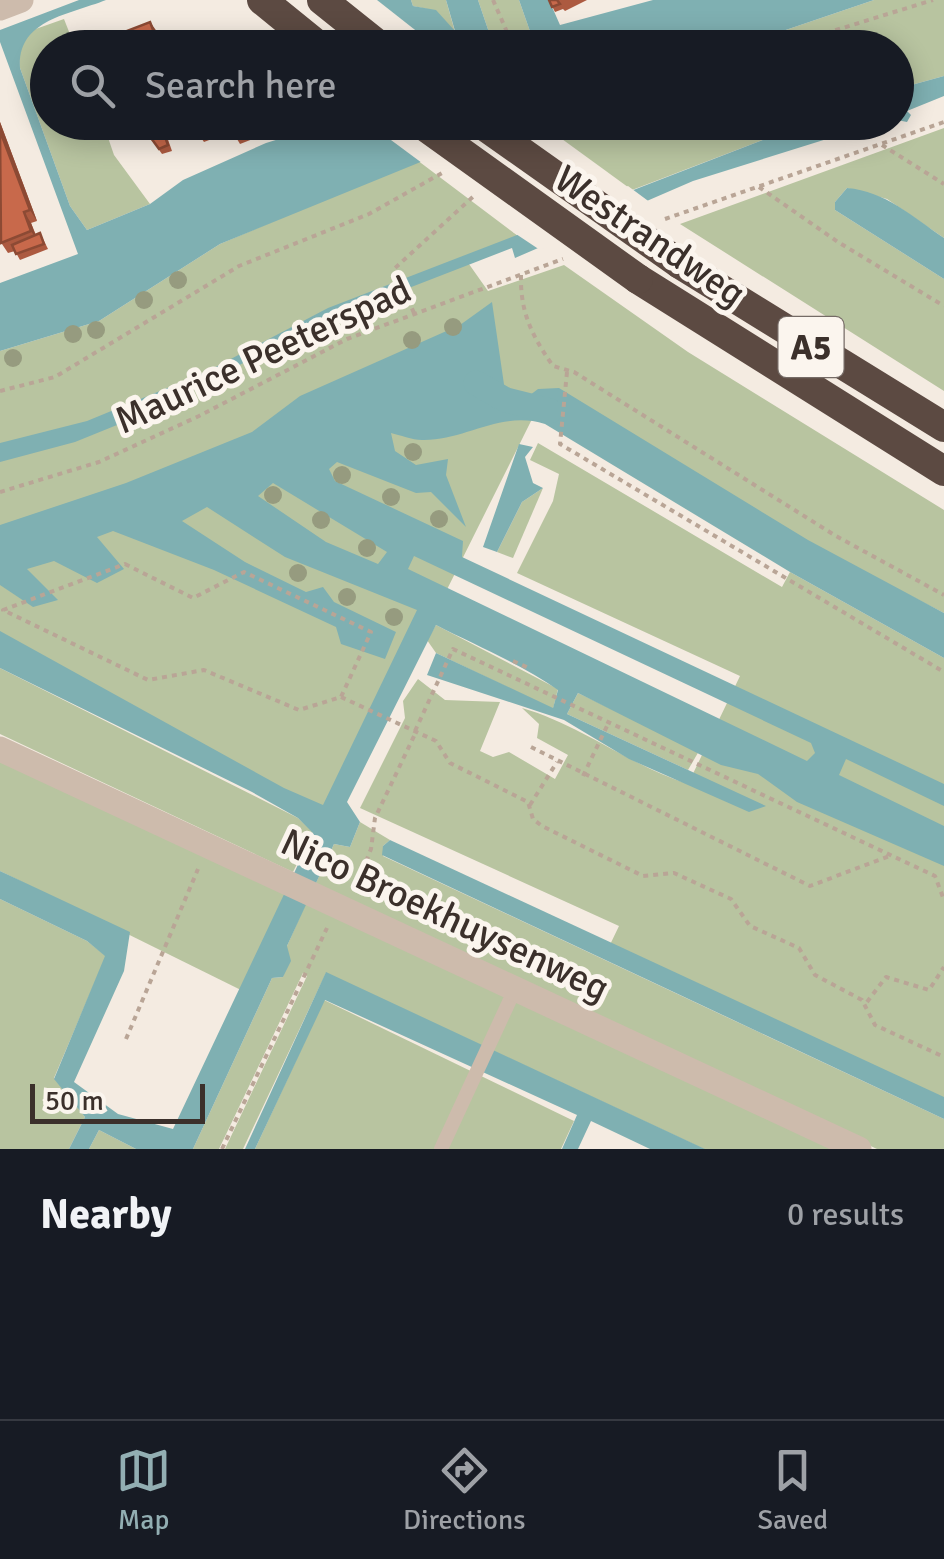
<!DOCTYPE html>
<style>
body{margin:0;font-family:Signika,sans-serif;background:#242831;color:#f1f3f6}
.scale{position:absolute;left:30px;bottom:25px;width:175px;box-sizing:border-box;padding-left:10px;border:5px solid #3b302b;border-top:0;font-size:28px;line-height:35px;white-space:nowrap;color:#3b302b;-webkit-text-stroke:8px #fbf5ee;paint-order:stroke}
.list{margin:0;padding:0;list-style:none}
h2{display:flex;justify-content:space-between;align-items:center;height:130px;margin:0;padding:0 40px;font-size:42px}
h2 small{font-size:32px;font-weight:400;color:#9ea1a6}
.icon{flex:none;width:55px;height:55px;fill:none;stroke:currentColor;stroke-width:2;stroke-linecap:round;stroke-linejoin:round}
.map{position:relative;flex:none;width:944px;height:1149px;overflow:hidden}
.search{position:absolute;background:#171b24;box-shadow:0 5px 25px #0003;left:30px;right:30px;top:30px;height:110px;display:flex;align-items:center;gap:25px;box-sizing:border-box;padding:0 35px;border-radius:55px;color:#9ea1a6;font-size:38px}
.sheet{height:270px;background:#171b24}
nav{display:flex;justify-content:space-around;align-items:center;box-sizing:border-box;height:140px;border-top:2px solid #363941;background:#171b24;font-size:28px;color:#9ea1a6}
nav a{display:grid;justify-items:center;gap:5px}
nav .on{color:#92aeb2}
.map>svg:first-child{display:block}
.green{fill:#b8c4a0}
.water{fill:#7fb0b2;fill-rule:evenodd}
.pier{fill:#f4ebe1}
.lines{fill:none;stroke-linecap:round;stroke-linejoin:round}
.canal{stroke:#7fb0b2;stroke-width:25}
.path{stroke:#b9a596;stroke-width:4;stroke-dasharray:5 5;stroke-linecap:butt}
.service{stroke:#cdbbac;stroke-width:14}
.minor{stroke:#cdbbac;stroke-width:25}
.motorway{stroke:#5c4a42;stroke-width:30}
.motorway-bridge{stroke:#5c4a42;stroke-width:30}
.tree{fill:#969b7f}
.wall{fill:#ac5a40}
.shaded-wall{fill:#8c4a34}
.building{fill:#c8694b;stroke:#8c4a34;stroke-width:2.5}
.labels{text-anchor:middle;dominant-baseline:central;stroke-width:10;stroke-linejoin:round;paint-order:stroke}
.shield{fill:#fbf5ee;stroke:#756b66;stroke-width:2.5}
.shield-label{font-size:35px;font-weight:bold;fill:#3b302b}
.street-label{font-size:38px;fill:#3b302b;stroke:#fbf5ee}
</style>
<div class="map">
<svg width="944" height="1149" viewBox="0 0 944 1149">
<rect width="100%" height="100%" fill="#f4ebe1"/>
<g class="green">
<polygon points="411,0 446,0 455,32 436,11 413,6"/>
<polygon points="478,0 519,0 532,37 494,47"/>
<polygon points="874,0 944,0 944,76 897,89 896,48 694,48 728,34 771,35"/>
<polygon points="64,19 75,47 48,48 48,122 103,123 114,155 150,204 87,230 70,206 20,68 18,48 27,32"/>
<polygon points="540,123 807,123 632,190"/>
<polygon points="944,128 944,238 887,199 847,188 835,202 835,210 944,279 944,391 680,224"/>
<polygon points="417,160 518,236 464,257 488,291 564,265 688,352 944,510 944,613 539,405 329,826 0,652 0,351 99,321 220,244"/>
<path d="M538 443 782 587 790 572 944 658V1110L606 953 619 926 360 808 405 718 403 701 418 679 445 700 500 702 480 751 493 757 509 752 555 779 568 755 537 738 539 724 522 708C581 725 629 765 688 784L740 676 517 573 553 501 559 474 530 460Z"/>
<polygon points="543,488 513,558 497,552 522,502"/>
<polygon points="436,625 558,689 553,709 436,653 427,640"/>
<polygon points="0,668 298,818 313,832 293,872 0,734"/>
<polygon points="578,693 699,751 688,770 567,714"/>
<polygon points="0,759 293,898 247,993 0,871"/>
<polygon points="360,822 390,840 383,846 383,856 944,1119 944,1149 877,1149 315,885 334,844 350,847"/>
<polygon points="0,899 87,941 106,956 54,1078 85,1117 69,1149 0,1149"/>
<polygon points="306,903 835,1149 704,1149 326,973 243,1149 225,1149 307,976 303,973 219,1149 193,1149 272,978 283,977 287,946"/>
<polygon points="324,1000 574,1121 561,1149 255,1149"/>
<polygon points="99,1130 136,1149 89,1149"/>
</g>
<g class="water">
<path d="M79 0H106C68 15 17 20 20 68L70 206 87 230 150 204 183 180 266 143 331 123H516L220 244 99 321 0 351V283L78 254 0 42V30Z"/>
<polygon points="223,0 411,0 413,6 436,10 455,31 446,0 478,0 494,47 286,47"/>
<polygon points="519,0 549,0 560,25 653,0 874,0 771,35 728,34 694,47 507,48 532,37"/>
<polygon points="944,76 944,96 907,111 911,115 907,122 897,120 897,89"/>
<polygon points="807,123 878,123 693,181 515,258 512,248 321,322 154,410 75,442 0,462 0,443 87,421 206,372 328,308"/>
<path d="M847 188C885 191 913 217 944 238V279L835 210V202Z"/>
<path d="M492 302 507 405 513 408 538 389 559 388 808 540 944 613V658L790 572 545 424C500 410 465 441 422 440 412 440 400 435 391 433L395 451 416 465 448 459 446 475 466 527 431 492 416 493 337 462 329 469 335 481 463 541 462 557 944 784V806L846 759 839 775 944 826V866L797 802 758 774 721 765 578 693 567 714 766 806 749 812 629 759 564 720 427 675 436 653 553 708 558 690C523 665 475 645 436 625L347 802 360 822 350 847 334 844 287 946 291 961 283 977 272 978 193 1149H136L99 1130 89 1149H69L85 1117 54 1079 105 956 87 941 0 899V871L130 932 124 971 74 1082 118 1114 173 1129 313 833 298 818 252 792 0 668V631L284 788 323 805 417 610 285 557 207 507 182 521 245 562 306 592 323 587 334 602 396 632 385 659 341 644 336 627 214 570 113 531 97 537 124 569 97 583 54 561 27 569 58 600 33 607 0 585V525L126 483 252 432 300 396 460 325ZM273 483 387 552 378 564 326 542 258 496ZM414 556 811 743 815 753 807 761 408 569Z"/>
<polygon points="519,444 533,447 525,457 533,483 543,488 522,502 497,552 483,547"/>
<polygon points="390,840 944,1097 944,1119 382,855 383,846"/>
<polygon points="326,972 705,1149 650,1149 591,1121 578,1149 562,1149 577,1115 325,1000 255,1149 245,1149"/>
</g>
<g class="pier">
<polygon points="218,0 377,0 438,48 278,48"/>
<polygon points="521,122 422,163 368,123"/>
<polygon points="628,186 651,203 540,250 513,232"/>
</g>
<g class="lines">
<polyline class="canal" points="476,383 506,400 550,411"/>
<g class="path">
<polyline points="493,0 514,48"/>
<polyline points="778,48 933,0"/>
<polyline points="530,127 539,122"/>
<polyline points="882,145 944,184"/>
<polyline points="759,187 838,242 944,306"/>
<polyline points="665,219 944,122"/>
<path d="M521 275C520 312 532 336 553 366L574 372 836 536 944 595"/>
<polyline points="414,313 394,269 476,194"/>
<polyline points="567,372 560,444 944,672"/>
<polyline points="0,391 55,377 239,266 369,214 442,173"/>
<polyline points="0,492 99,462 199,416 347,339 563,259"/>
<polygon points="125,564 193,598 244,572 371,632 341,697 299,710 204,670 148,680 3,610"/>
<polyline points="513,661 531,669"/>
<polyline points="341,697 436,741 450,763 528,802 533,819 542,826 643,876 674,873 731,899 750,926 799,948 815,975 862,1000 875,1025 944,1057"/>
<polyline points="415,731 453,649 935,876 944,900"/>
<polyline points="531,747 810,886 892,855"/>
<polyline points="583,776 609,722"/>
<polyline points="530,805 557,762"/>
<polyline points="355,889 371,849 375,818 416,732"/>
<polyline points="867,1002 886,977 929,990 944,967"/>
<polyline points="126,1039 198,869"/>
<polyline points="222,1149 327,928"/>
</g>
<polyline class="service" points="441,1149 515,989"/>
<g class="minor">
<polyline points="0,8 21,0"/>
<polyline points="0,749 859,1149"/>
</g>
<g class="motorway">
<polyline points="262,0 321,48"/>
<polyline points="322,0 382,48"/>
<polyline points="680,264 944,427"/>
<polyline points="638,279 944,471"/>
</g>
<g class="motorway-bridge">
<polyline points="419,122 638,279"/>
<polyline points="479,122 680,264"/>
</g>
</g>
<g class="tree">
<circle cx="178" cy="280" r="9"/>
<circle cx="144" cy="300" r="9"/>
<circle cx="453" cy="327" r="9"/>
<circle cx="96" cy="330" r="9"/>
<circle cx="73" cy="334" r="9"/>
<circle cx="412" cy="340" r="9"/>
<circle cx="13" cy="358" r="9"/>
<circle cx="413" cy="452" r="9"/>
<circle cx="342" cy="475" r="9"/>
<circle cx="273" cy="495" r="9"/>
<circle cx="391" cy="497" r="9"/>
<circle cx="439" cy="519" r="9"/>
<circle cx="321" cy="520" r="9"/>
<circle cx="367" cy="548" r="9"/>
<circle cx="298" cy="573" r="9"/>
<circle cx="347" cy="597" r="9"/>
<circle cx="394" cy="617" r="9"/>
</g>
<g class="wall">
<polygon points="549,0 587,0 565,11 563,9 555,12"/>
<polygon points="0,122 37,221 31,223 36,235 40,233 48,249 20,260 15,251 8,253 0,241"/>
<polygon points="193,122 227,122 230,132 204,142 197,132"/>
<polygon points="227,122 273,122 276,130 240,144"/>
<polygon points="161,126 165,131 172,151 162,154 143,127"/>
</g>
<g class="shaded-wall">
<polygon points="150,22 158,33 163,48 160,48"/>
<polygon points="0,122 37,221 30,210 0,131"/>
<polygon points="24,212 31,223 38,242 31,231"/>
</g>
<g class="building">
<polygon points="549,0 557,0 560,4 552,7"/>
<polygon points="150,22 160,48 103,48 101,41"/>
<polygon points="233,32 239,48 198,48 198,45"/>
<polygon points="147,122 157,122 161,126 168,145 159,149 143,127"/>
<polygon points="193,122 220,122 197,132"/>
<polygon points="227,122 244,122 229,128"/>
<polygon points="0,131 30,210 24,212 31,231 1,243"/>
<polygon points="40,233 44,244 16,254 12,245"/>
</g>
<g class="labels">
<rect class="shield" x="778.5" y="317" width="65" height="60" rx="8"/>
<g class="shield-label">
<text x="811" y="347">A5</text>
</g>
<g class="street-label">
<text transform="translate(650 236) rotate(34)">Westrandweg</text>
<text transform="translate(263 355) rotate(-25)">Maurice Peeterspad</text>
<text transform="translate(445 915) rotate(25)">Nico Broekhuysenweg</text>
</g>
</g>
</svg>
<div class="scale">50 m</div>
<div class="search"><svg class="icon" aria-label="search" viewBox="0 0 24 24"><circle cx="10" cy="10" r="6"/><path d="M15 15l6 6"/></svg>Search here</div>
</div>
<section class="sheet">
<h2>Nearby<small>0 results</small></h2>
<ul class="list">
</ul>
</section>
<nav>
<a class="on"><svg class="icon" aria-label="map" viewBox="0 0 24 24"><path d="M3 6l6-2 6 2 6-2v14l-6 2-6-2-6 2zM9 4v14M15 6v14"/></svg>Map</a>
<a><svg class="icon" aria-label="directions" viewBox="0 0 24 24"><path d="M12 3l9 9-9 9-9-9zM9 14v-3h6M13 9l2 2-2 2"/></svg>Directions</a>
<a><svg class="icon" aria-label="saved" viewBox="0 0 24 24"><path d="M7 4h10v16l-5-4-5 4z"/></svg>Saved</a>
</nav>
